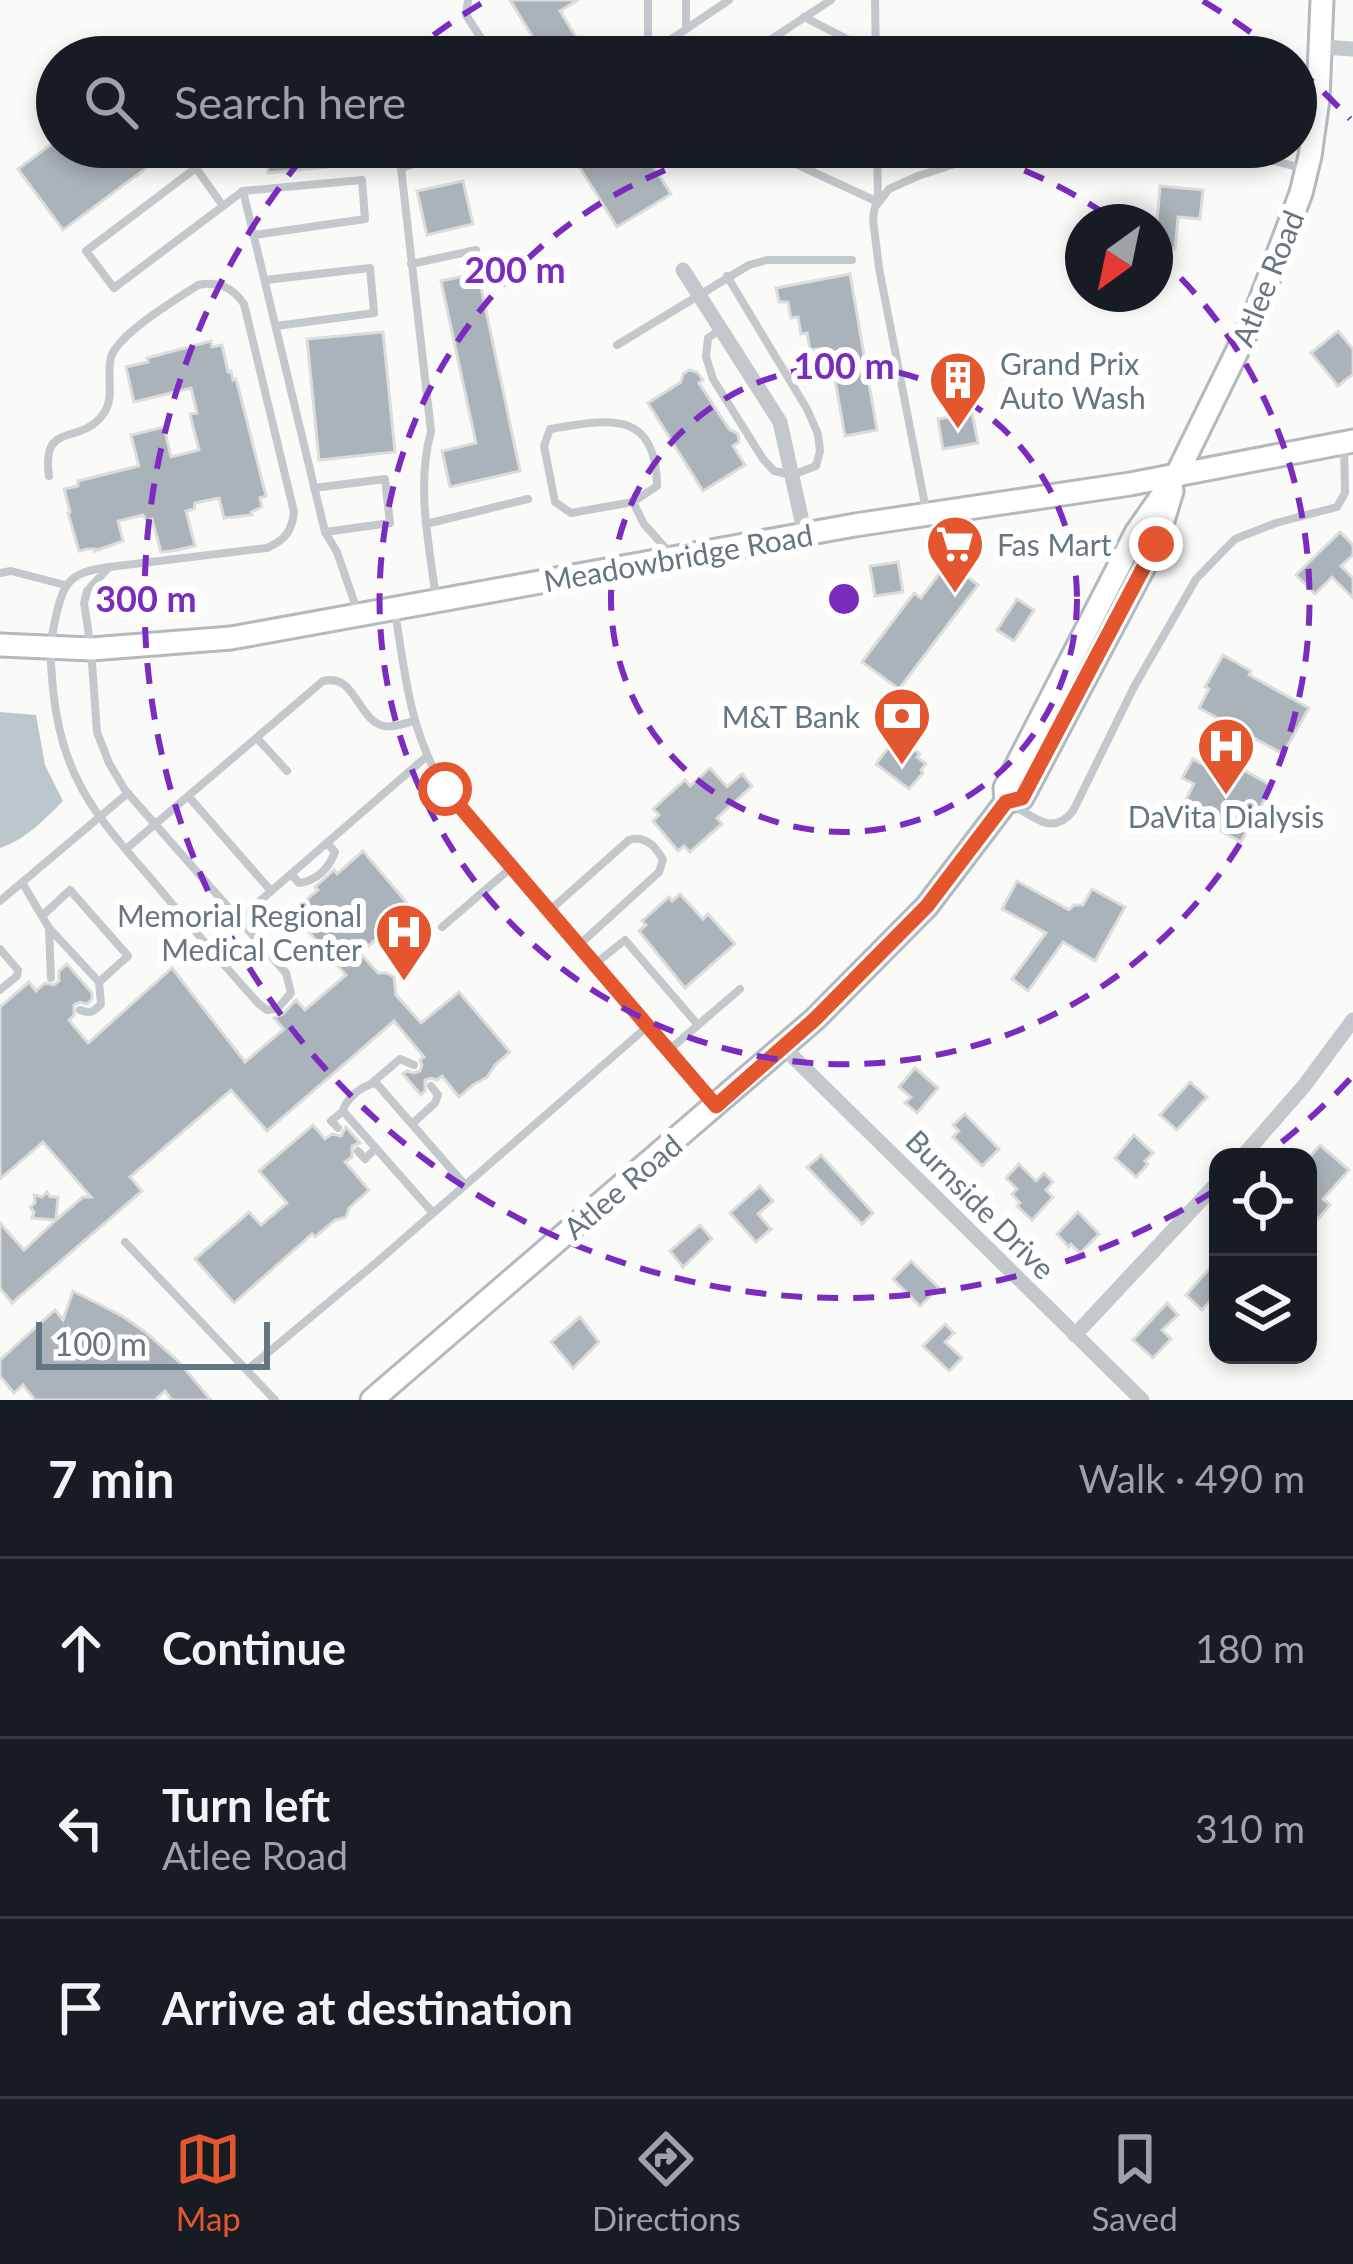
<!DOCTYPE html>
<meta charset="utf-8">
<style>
body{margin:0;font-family:Lato,sans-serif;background:#20242c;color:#f1f3f6}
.controls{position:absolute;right:36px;bottom:36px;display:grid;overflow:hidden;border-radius:24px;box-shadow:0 6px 18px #0003}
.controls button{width:108px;height:108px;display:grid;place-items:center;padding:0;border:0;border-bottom:3px solid #363941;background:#171b24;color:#f1f3f6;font:60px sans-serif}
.compass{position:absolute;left:1065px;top:204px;width:108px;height:108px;border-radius:50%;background:#171b24;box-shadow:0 6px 18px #0003;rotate:213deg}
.scale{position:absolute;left:36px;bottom:30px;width:234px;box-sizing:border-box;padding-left:12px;border:6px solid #657683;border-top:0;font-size:33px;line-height:42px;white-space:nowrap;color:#657683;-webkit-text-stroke:9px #fff;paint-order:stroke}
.stop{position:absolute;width:36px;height:36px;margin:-27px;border:9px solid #e4572e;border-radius:50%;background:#fff}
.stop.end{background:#e4572e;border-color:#fff;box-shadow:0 3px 12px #0008}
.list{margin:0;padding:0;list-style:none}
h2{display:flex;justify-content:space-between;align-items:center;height:156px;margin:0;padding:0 48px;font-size:51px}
h2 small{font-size:39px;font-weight:400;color:#9ea1a6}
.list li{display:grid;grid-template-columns:78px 1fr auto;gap:36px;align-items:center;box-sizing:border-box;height:180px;padding:0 48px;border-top:3px solid #363941}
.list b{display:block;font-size:45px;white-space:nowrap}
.list p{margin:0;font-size:39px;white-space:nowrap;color:#9ea1a6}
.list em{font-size:39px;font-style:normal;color:#9ea1a6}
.icon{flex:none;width:66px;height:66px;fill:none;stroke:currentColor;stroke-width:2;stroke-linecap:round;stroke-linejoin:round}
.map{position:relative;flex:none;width:1353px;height:1400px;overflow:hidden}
.search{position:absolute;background:#171b24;box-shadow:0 6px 18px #0003;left:36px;right:36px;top:36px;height:132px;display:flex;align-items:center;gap:30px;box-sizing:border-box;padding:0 42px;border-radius:66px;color:#9ea1a6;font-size:45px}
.sheet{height:696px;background:#171b24}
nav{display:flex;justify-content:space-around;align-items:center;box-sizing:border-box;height:168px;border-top:3px solid #363941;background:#171b24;font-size:33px;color:#9ea1a6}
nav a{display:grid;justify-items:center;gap:6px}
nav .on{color:#e4572e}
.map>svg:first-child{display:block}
.water{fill:#bbc7cb}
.building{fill:#aab3b9;stroke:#dcdcda;stroke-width:3}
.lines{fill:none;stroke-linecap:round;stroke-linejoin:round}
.secondary-casing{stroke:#b3babf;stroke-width:27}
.service{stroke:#c3c8cc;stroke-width:8}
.minor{stroke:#c3c8cc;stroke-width:15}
.secondary{stroke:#fff;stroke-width:21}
.route{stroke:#e4572e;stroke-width:15}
.ring{fill:none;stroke:#7b2cbf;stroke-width:6;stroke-dasharray:21 15}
.labels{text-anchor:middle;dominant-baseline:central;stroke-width:12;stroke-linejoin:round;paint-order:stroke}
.street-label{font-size:30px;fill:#657683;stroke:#fff}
.poi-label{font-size:30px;fill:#657683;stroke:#fff;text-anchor:start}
.centre{fill:#7b2cbf;stroke:#fff;stroke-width:6}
.ring-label{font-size:36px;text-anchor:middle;font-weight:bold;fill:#7b2cbf;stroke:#fff;stroke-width:12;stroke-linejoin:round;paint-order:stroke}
</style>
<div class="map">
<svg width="1353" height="1400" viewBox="0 0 1353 1400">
<rect width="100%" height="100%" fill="#fafaf8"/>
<path class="water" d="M0 712 36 715 45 765 63 801C44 820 25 840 0 848Z"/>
<g class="building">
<polygon points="510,0 578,0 560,11 584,50 572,57 517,57 537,44"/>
<polygon points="57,140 57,147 153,147 160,158 63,230 18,169"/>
<polygon points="266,147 364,147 366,163 268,173"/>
<polygon points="567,147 641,147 671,194 617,227"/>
<polygon points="463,181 473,224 427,235 417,191"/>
<polygon points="1160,186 1203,190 1200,219 1178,217 1175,249 1155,247"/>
<polygon points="478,273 520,471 450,487 442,451 476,443 441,281"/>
<polygon points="850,274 877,430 845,436 835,380 828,381 825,364 819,365 816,349 810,350 807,333 801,334 798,317 791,318 788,302 779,302 776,288"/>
<polygon points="1338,331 1353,349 1353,374 1338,386 1311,353"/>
<polygon points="383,332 395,452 319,460 307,339"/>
<polygon points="211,341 212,347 222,345 228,372 231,371 233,380 236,379 266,496 260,498 262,507 251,512 252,515 224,518 219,498 195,503 194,509 186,511 195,546 172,551 161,552 152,519 147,521 143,515 118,521 123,541 95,551 95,549 88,549 79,551 68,513 70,512 64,489 78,486 78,481 139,466 131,435 164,427 171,457 199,450 190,414 197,413 191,388 134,402 126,367 148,362 147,358"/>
<polygon points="689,370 697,372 703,380 699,383 729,429 738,434 739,442 733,446 745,465 703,491 648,403 681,382 683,374"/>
<polygon points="972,413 978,443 943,449 938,419"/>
<polygon points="1340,532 1353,545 1353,555 1341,566 1353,578 1353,598 1332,577 1315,594 1296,575"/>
<polygon points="898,562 903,592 875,596 870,566"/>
<polygon points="948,562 978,585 899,689 862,662 914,593 921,598"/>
<polygon points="1017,599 1034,610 1014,641 997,630"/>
<polygon points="1223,655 1251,671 1249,675 1309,708 1283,754 1199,708 1209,689 1205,687"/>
<polygon points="894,740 902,747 905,742 920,754 917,757 926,764 921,770 923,773 909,789 876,764"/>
<polygon points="1213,753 1272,786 1241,842 1181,809 1194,784 1182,778 1193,759 1206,766"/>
<polygon points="710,768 727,787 742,774 752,786 717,818 722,824 690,852 684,846 678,851 653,821 659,815 653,809 685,780 690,786"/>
<polygon points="363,851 412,909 360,953 378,973 386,973 394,977 396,995 421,1023 459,992 510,1052 496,1064 487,1077 473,1085 459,1097 442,1076 437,1080 431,1078 425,1080 425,1091 421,1095 403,1074 407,1071 414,1073 420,1071 422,1065 420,1060 424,1057 394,1021 267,1131 231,1090 130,1177 142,1191 12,1303 0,1288 0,1223 24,1250 56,1220 32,1218 34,1212 30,1207 35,1203 34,1195 42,1197 47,1192 50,1197 58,1197 56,1220 83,1197 91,1197 43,1142 0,1179 0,1007 29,982 36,991 45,983 54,985 59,981 59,971 67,964 92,993 92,999 87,1004 80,1002 74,1005 74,1015 69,1020 88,1043 172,968 245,1062 284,1029 274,1018 283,1014 296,1000 305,1010 346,975 292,912 318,890 315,887 334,870 337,874"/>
<polygon points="1017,881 1069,910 1074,905 1083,905 1092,889 1125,907 1095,961 1063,942 1028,991 1012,979 1046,933 1002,909"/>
<polygon points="680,894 703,919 708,914 735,944 685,988 639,931 646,925 642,921 669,897 672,901"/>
<polygon points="915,1068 938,1088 917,1113 905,1103 911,1097 899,1087"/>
<polygon points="1190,1082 1207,1097 1177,1130 1160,1115"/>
<polygon points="965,1114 999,1149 982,1166 953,1137 959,1131 953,1125"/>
<polygon points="313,1125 325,1139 332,1134 341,1136 346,1127 360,1143 352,1146 352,1157 345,1162 369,1190 349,1208 346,1217 335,1220 315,1237 312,1234 234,1303 195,1259 249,1212 261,1225 287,1203 259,1171"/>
<polygon points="1134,1135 1153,1153 1145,1161 1148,1164 1136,1177 1115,1158"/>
<polygon points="1320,1145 1349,1170 1323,1199 1330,1205 1318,1219 1308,1210 1308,1205 1315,1197 1308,1190 1308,1159"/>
<polygon points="821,1155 873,1213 862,1224 807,1167"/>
<polygon points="1019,1164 1036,1181 1044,1173 1053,1182 1046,1190 1053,1197 1032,1220 1017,1206 1020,1203 1012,1194 1017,1189 1006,1178"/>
<polygon points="760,1186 773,1201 758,1214 771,1229 756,1242 730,1213"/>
<polygon points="1078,1212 1099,1234 1080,1253 1071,1244 1069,1247 1057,1234"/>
<polygon points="700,1225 712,1239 683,1267 670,1251"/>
<polygon points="1218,1259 1218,1292 1202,1310 1186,1295"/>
<polygon points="911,1261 939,1288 920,1306 893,1279"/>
<polygon points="73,1291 122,1316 144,1331 178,1361 211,1400 172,1400 165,1391 155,1400 35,1400 23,1385 14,1393 0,1376 0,1360 55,1310 63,1320"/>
<polygon points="1167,1303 1178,1315 1162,1330 1171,1339 1153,1358 1133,1340"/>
<polygon points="580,1317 599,1342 573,1368 551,1342"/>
<polygon points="945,1324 954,1333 945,1342 962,1358 949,1371 923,1346"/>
</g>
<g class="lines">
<g class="secondary-casing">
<g id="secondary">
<polyline points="0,645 91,649 231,638 855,525 1130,484 1353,441"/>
<polyline points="1006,802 1022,798 1156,544 1172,491"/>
<polyline points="372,1400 815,1019 927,906 1006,802 1005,788 1136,533 1177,474 1254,317 1301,193 1310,156 1318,99 1322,0"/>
</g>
</g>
<g class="service">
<polyline points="468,0 466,15 486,46"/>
<polyline points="875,0 876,57"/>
<polyline points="804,17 876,54"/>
<polyline points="686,27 686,0"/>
<polyline points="760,48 780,57"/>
<polyline points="648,55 729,0"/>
<polyline points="648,56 648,0"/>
<polyline points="744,57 831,0"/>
<polyline points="180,147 196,168"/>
<polyline points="759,147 878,202 877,147"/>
<polyline points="864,147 877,153"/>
<polyline points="1218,147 1306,169"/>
<polyline points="223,206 196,168 86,251 114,288 243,191"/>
<polyline points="254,235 365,219 362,180 243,191 325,532 337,552 358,613"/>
<polyline points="411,264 476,250"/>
<polyline points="265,280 370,268 374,313 276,326"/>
<polyline points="720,330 708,338 706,357 713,379 763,459 774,471 792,475 816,466 820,451 818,434 807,409 727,276"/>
<polyline points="617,345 749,265 767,260 852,260"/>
<path d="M49 476C41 419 81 447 104 413 115 397 106 376 111 357 118 334 177 299 198 285 219 281 232 287 244 304L294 512C292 531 285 540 267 548L109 567"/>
<polyline points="314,488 385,479 390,523 325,532"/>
<path d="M633 502 571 513 555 502 544 446 550 429C606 420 656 407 657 486L633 502 644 524 669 552"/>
<polyline points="926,510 879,268 873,219 875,207 889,189 918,176 967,160 1024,147"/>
<polyline points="426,524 528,499"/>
<path d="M109 567 87 591 84 603 91 649 97 732 109 763 125 790 286 973 291 993 277 1009 267 1010 259 1004C226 968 195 931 163 893 104 823 62 786 53 689 51 666 49 648 54 625 63 584 66 573 109 567Z"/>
<polyline points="0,573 11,571 65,585"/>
<path d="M436 599C429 542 416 488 431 431L401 168 451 153"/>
<path d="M395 611C405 675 410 733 445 789L711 1100"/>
<polyline points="257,738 287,771"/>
<polyline points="189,797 271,891"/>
<path d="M1013 805C1035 818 1053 836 1073 811L1134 687 1196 579 1235 539 1276 523 1337 507 1345 493 1344 445"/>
<path d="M126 849 323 681C356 673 357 720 384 726 393 728 406 723 414 721"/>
<path d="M291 874 299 883C317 881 329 868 335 852L327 843"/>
<polyline points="23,884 49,928 99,982 128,956 70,890 42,916"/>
<polyline points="0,901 128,793"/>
<path d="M549 911 629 840C645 835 656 847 663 860L659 872 579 945"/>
<polyline points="239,919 426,757"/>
<polyline points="442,927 512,867"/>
<polyline points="49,929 51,978"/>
<polyline points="0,949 18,970 17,976 0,990"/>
<polyline points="595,964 625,940 698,1025"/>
<path d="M80 1010C90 1014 94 1012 101 1004L99 982"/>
<polyline points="669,1050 740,989"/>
<polyline points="372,1083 400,1059 414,1065"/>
<polyline points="412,1124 435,1103 438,1095 431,1086"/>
<polyline points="338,1128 331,1121 343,1111"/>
<polyline points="358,1151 365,1159 376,1148"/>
<path d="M433 1213 343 1111C346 1098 363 1085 376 1083L465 1185"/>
<polyline points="125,1242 275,1400"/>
<polyline points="247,1370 377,1262 648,1026"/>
</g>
<g class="minor">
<polyline points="1322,47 1353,49"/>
<polyline points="683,270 780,422 805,535"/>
<polyline points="783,1047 1142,1400"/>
<polyline points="1242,1157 1304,1086 1353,1020"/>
<polyline points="1075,1335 1218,1182"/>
</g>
<use href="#secondary" class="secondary"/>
</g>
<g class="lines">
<polyline class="route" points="445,789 716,1106 815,1019 927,906 1006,802 1022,798 1156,544"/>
</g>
<g class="ring">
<circle cx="844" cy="599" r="233"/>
<path d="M956 148A465 465 0 0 1 1114 220M1155 253A465 465 0 1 1 732 148"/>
<path d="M1350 1079A698 698 0 0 1 1264 1156M1214 1191A698 698 0 0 1 309 150M405 57A698 698 0 0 1 485 1M1203 1A698 698 0 0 1 1283 57M1297 68A698 698 0 0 1 1350 119"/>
</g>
<defs>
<g id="building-pin" transform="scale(3)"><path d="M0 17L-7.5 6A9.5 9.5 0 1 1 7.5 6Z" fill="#e4572e" stroke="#fff"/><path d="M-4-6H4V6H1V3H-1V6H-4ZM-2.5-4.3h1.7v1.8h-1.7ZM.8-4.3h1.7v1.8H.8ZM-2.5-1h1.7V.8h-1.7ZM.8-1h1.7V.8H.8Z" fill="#fff"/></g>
<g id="supermarket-pin" transform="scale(3)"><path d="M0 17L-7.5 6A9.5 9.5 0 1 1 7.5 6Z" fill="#e4572e" stroke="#fff"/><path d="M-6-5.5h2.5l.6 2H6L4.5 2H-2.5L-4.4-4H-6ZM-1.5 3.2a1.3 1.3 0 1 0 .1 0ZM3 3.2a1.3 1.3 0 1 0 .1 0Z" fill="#fff"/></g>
<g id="bank-pin" transform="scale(3)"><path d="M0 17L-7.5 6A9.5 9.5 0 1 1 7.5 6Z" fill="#e4572e" stroke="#fff"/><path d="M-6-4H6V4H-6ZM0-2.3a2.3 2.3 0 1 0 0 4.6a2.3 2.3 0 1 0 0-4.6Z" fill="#fff"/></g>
<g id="hospital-pin" transform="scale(3)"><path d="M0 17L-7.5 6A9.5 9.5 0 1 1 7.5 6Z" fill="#e4572e" stroke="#fff"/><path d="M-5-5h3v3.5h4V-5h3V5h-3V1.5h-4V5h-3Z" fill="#fff"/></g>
</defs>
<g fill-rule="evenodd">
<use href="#building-pin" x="958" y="380"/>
<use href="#supermarket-pin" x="955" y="544"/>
<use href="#bank-pin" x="902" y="716"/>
<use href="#hospital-pin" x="1226" y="746"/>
<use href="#hospital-pin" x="404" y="932"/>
</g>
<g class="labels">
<g class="street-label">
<text transform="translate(1267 278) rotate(-68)">Atlee Road</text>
<text transform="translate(678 557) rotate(-10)">Meadowbridge Road</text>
<text transform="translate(622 1186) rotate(-40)">Atlee Road</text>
<text transform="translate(981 1204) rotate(45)">Burnside Drive</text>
</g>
<g class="poi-label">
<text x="1000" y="363">Grand Prix<tspan x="1000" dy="34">Auto Wash</tspan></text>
<text x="997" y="544">Fas Mart</text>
<text x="860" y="716" text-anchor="end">M&amp;T Bank</text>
<text x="1226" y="816" text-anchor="middle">DaVita Dialysis</text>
<text x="362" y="915" text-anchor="end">Memorial Regional<tspan x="362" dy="34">Medical Center</tspan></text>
</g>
</g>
<circle cx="844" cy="599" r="18" class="centre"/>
<g class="ring-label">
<text x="515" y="283">200 m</text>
<text x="844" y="379">100 m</text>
<text x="146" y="612">300 m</text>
</g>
</svg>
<div class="controls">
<button><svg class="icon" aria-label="locate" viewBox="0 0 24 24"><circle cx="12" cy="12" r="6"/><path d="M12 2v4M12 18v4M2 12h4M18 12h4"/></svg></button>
<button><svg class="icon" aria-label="layers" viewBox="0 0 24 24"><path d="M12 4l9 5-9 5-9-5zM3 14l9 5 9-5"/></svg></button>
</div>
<svg class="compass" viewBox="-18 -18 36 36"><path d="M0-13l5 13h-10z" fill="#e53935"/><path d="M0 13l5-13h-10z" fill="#9ea1a6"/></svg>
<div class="scale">100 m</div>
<div class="stop" style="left:445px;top:789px"></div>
<div class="stop end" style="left:1156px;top:544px"></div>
<div class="search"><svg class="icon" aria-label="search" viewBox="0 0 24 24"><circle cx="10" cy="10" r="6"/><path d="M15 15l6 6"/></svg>Search here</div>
</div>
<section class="sheet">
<h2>7 min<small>Walk · 490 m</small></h2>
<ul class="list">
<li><svg class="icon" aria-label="ahead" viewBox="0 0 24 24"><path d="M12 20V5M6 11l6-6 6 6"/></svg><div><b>Continue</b></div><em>180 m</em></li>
<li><svg class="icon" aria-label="left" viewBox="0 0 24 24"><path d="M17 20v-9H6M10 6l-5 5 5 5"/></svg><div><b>Turn left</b><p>Atlee Road</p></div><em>310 m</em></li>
<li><svg class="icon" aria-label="arrive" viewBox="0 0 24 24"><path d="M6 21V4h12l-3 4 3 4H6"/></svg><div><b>Arrive at destination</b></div></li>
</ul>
</section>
<nav>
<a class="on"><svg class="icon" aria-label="map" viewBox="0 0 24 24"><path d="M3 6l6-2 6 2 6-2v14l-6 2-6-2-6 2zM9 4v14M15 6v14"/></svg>Map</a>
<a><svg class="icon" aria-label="directions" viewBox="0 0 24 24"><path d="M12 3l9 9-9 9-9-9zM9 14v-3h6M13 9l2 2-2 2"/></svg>Directions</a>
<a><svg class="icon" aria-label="saved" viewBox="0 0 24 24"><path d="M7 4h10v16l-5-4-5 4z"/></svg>Saved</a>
</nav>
